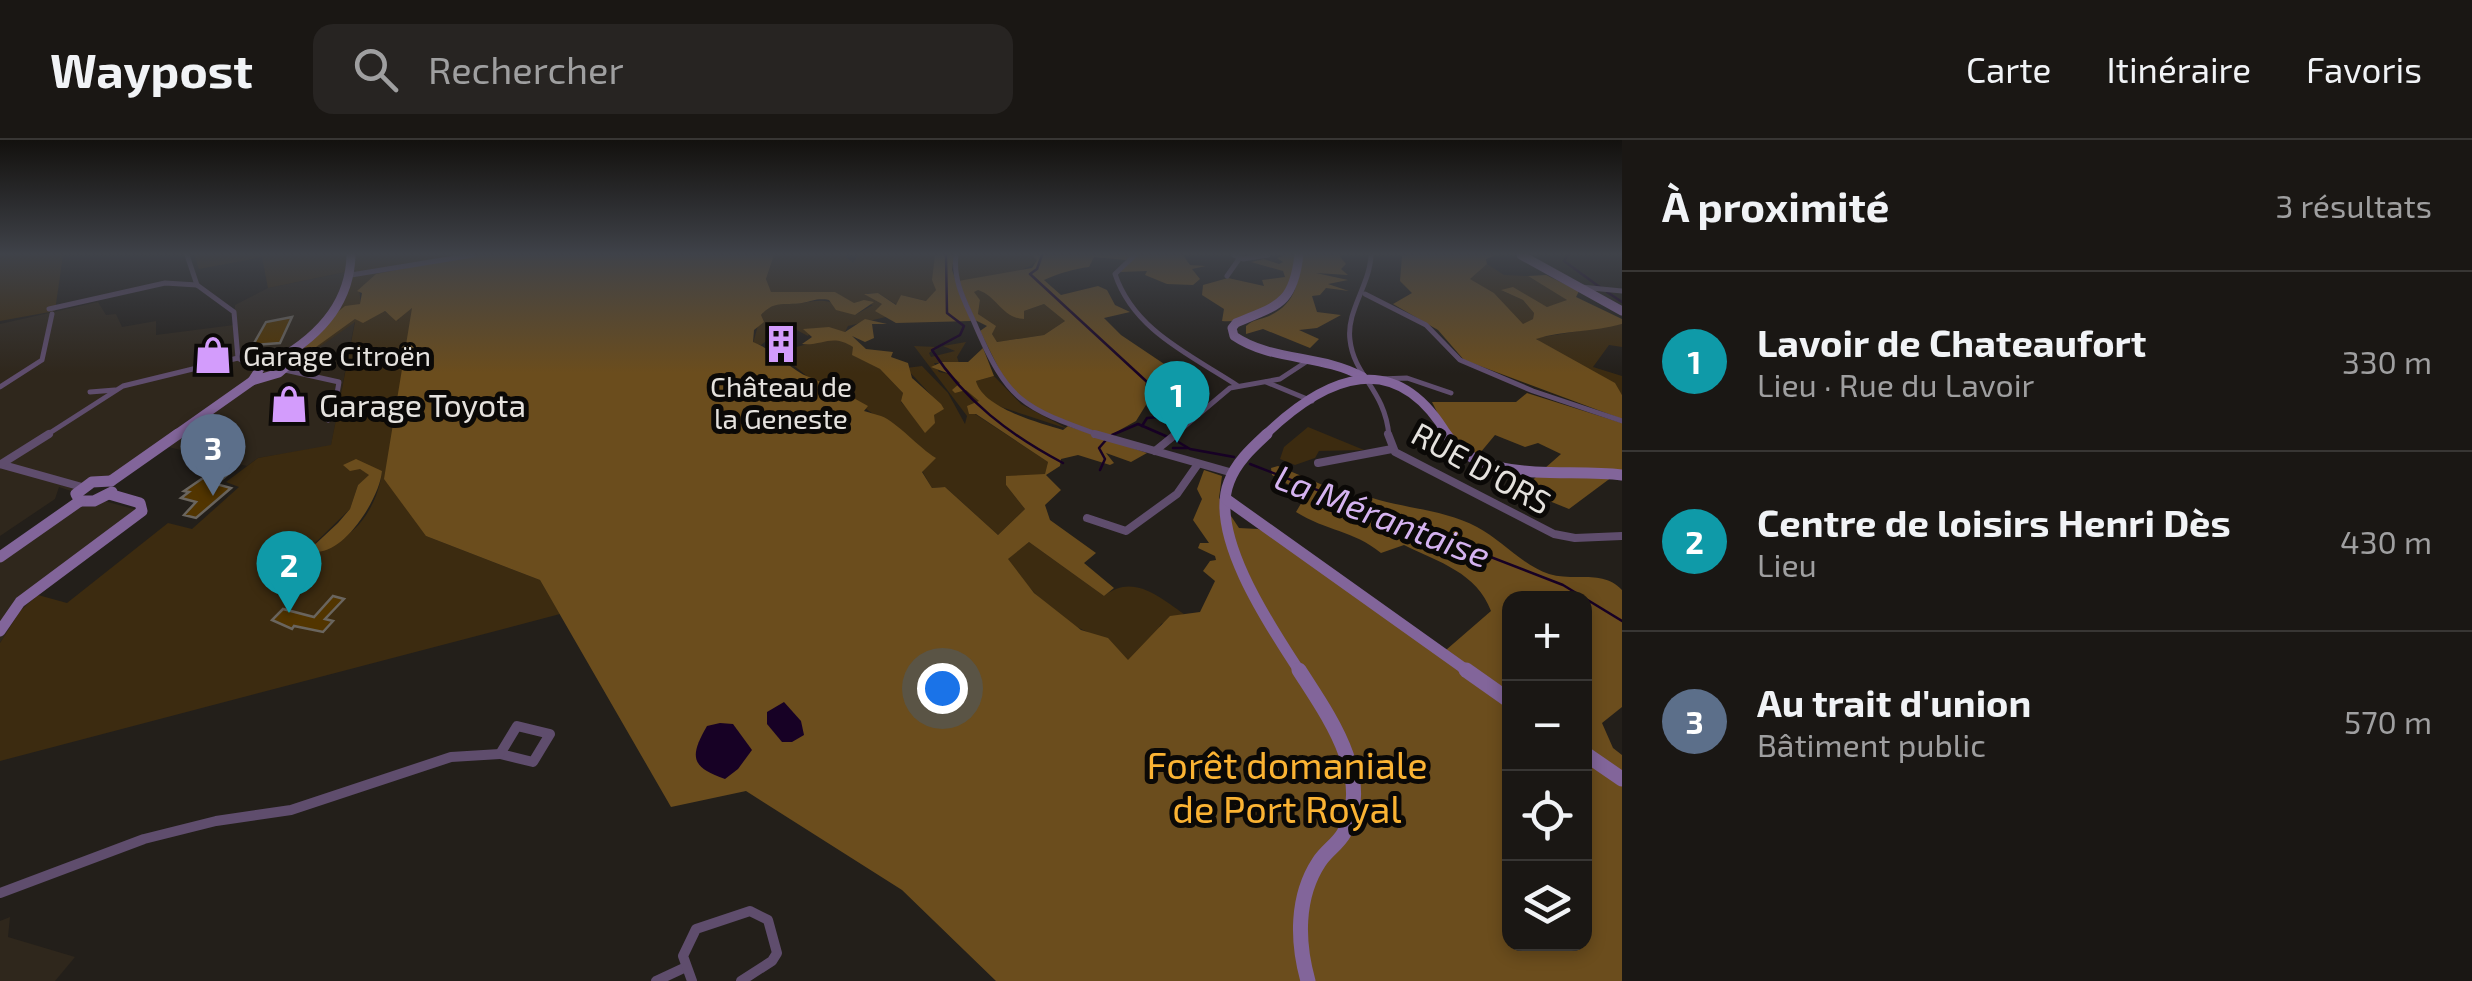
<!DOCTYPE html>
<html lang="fr">
<meta charset="utf-8">
<style>
body{margin:0;font-family:"Exo 2",sans-serif;background:#272422;color:#f1f3f6}
.controls{position:absolute;right:30px;bottom:30px;display:grid;overflow:hidden;border-radius:20px;box-shadow:0 5px 15px #0003}
.controls button{width:90px;height:90px;display:grid;place-items:center;padding:0;border:0;border-bottom:2px solid #383634;background:#1a1714;color:#f1f3f6;font:50px sans-serif}
.you{position:absolute;left:942px;top:548px;width:35px;height:35px;margin:-25px;border:8px solid #fff;border-radius:50%;background:#1a73e8;box-shadow:0 0 0 15px #1a73e833}
.badge{display:grid;place-items:center;width:65px;height:65px;border-radius:50%;background:#0b8043;color:#fff;font-size:32px;font-weight:700}
.pin{position:absolute;translate:-50% -82px;filter:drop-shadow(0 2px 5px #0008)}
.pin::after{content:'';position:absolute;top:52px;width:35px;height:30px;background:inherit;clip-path:polygon(0 0,100% 0,50% 100%)}
.list{margin:0;padding:0;list-style:none}
h2{display:flex;justify-content:space-between;align-items:center;height:130px;margin:0;padding:0 40px;font-size:42px}
h2 small{font-size:32px;font-weight:400;color:#9f9fa0}
.list li{display:grid;grid-template-columns:65px 1fr auto;gap:30px;align-items:center;box-sizing:border-box;height:180px;padding:0 40px;border-top:2px solid #383634}
.list b{display:block;font-size:38px;white-space:nowrap}
.list p{margin:0;font-size:32px;white-space:nowrap;color:#9f9fa0}
.list em{font-size:32px;font-style:normal;color:#9f9fa0}
.icon{flex:none;width:55px;height:55px;fill:none;stroke:currentColor;stroke-width:2;stroke-linecap:round;stroke-linejoin:round}
.map{position:relative;flex:none;width:1622px;height:841px;overflow:hidden}
header{display:flex;align-items:center;gap:60px;box-sizing:border-box;height:140px;padding:0 50px;background:#1a1714;border-bottom:2px solid #383634}
header strong{font-size:48px}
nav{display:flex;gap:55px;margin-inline-start:auto;font-size:35px}
.search{width:700px;height:90px;background:#272422;display:flex;align-items:center;gap:25px;box-sizing:border-box;padding:0 35px;border-radius:20px;color:#9f9fa0;font-size:38px}
main{display:flex}
aside{flex:1;background:#1a1714}
.map>svg:first-child{display:block}
.built{fill:#2f271c}
.green{fill:#3c2b10;fill-rule:evenodd}
.forest{fill:#6b4d1d;fill-rule:evenodd}
.water{fill:#170125}
.lines{fill:none;stroke-linecap:round;stroke-linejoin:round}
.stream{stroke:#170125;stroke-width:2.5}
.building{fill:#523500;stroke:#6a655e;stroke-width:2.5}
.street-far2{stroke:#5f4d6d;stroke-width:5}
.street-far1{stroke:#5f4d6d;stroke-width:8}
.street{stroke:#5f4d6d;stroke-width:10}
.secondary-far2{stroke:#82659a;stroke-width:9}
.secondary-far1{stroke:#82659a;stroke-width:11}
.secondary{stroke:#82659a;stroke-width:15}
.labels{text-anchor:middle;dominant-baseline:central;stroke-width:10;stroke-linejoin:round;paint-order:stroke}
.far-poi-label{font-size:28px;fill:#e5e2de;stroke:#0b0907;text-anchor:start}
.poi-label{font-size:32px;fill:#e5e2de;stroke:#0b0907;text-anchor:start}
.street-label{font-size:32px;fill:#e5e2de;stroke:#0b0907}
.water-label{font-size:35px;font-style:italic;fill:#d5b3f1;stroke:#0b0907}
.near-park-label{font-size:38px;fill:#fbb333;stroke:#0b0907}
</style>
<header>
<strong>Waypost</strong>
<div class="search"><svg class="icon" aria-label="search" viewBox="0 0 24 24"><circle cx="10" cy="10" r="6"/><path d="M15 15l6 6"/></svg>Rechercher</div>
<nav><a>Carte</a><a>Itinéraire</a><a>Favoris</a></nav>
</header>
<main>
<div class="map">
<svg width="1622" height="841" viewBox="0 0 1622 841">
<rect width="100%" height="100%" fill="#231f1a"/>
<g class="built">
<polygon points="357,130 342,165 297,222 355,180 331,306 258,318 247,326 156,304 83,355 137,370 20,471 0,503 0,413 80,354 59,347 55,359 0,396 0,184 98,162 106,175 116,174 122,187 156,181 156,195 234,185 235,165 268,148"/>
<polygon points="10,777 8,797 75,817 55,841 0,841 0,781"/>
</g>
<g class="green">
<polygon points="0,115 63,115 55,171 0,181"/>
<path d="M194 115H471L421 128 526 115 426 396 540 440 560 474 0 621V503L20 471 38 455 67 463 168 383 192 389 239 347 226 342 258 318 331 305 355 182 296 223 294 218 342 165 356 130 268 148 262 117 199 129ZM371 141 399 181 384 171 355 179 297 220 298 212 344 169 361 164 359 149ZM360 329 382 331C379 364 352 409 315 403L350 369 358 345 370 335Z"/>
<path d="M774 115H844L853 123 858 115H935L936 150 927 161 901 155 897 165 878 153H866L885 166 890 176 848 186 845 192 813 188 808 196 787 185 761 205 753 203 761 175 769 166C781 162 791 165 802 163 829 158 830 161 855 175L873 165 860 161 855 164 834 152H770L766 139Z"/>
<path d="M957 115H1032L1037 120C1027 135 976 139 958 141Z"/>
<polygon points="1487,124 1504,135 1528,136 1569,161 1547,167 1503,151 1523,160 1534,173 1533,179 1523,185 1494,153 1469,139"/>
<path d="M977 149C997 155 1002 174 1024 179V171L1044 164 1065 181 1044 195 997 202 992 194 994 189 978 174 980 160 973 152Z"/>
<path d="M1622 184V207L1609 205 1593 227 1622 236V255C1605 226 1557 225 1536 198Z"/>
<polygon points="841,199 854,207 853,215 880,229 903,253 901,262 914,276 934,275 943,268 906,228 922,226 948,253 965,284 967,276 914,206 937,207 929,213 931,217 955,211 943,206 966,202 957,217 959,223 934,223 939,232 950,234 980,261 975,274 1048,322 1045,335 1006,345 1025,369 998,395 945,347 932,348 922,331 935,318 834,246 808,237 777,212 823,200"/>
<polygon points="994,236 1021,264 1068,289 992,264 978,250 976,241"/>
<polygon points="1308,287 1364,310 1319,311 1315,318 1295,325 1280,319 1284,307"/>
<path d="M1029 402 1104 456C1133 433 1159 457 1184 474L1161 484 1153 499 1128 521C1108 498 1108 502 1083 490 1054 477 1025 445 1007 419Z"/>
</g>
<g class="forest">
<path d="M471 115H774L766 139 771 152H835L854 163 864 160 874 162 855 175 836 170 829 160C816 158 814 161 802 163 785 166 775 159 761 175L764 182 754 190 753 202C778 212 790 230 809 237 829 245 849 255 868 266L864 271C870 273 875 274 881 276 897 282 919 308 936 318L922 332 932 348 945 347 998 395 1025 369 1006 345V336L1045 334 1048 322 976 274H969L967 266 979 261 966 250 955 253 952 250 960 243 950 234 931 227 942 222H968L983 208 994 236 976 241C983 268 1037 282 1063 290L1068 286 1147 313 1131 322 1106 313 1114 323 1110 325 1078 315 1061 319 1060 326 1046 335 1061 350 1045 365 1050 380 1096 413 1084 423 1114 448 1104 456 1029 402 1008 419 1034 453 1081 490 1108 498 1128 520 1170 476 1200 472 1215 441 1203 431 1210 421 1216 420 1215 416 1198 408 1200 403H1209L1193 380 1202 359 1197 349 1204 330 1222 336 1219 358 1239 388 1258 389 1275 396 1509 563 1510 804H1584L1585 616 1622 643V841H996L902 750 746 651 671 667 540 440 426 396 384 339 412 168 396 181 385 171 363 183 355 179 298 220 295 218 335 174 345 166 360 164 362 153 357 151 376 134Z"/>
<polygon points="935,115 954,115 952,130 971,181 896,183 875,171 882,164 864,154 878,153 896,165 901,155 926,161 936,150 932,140"/>
<path d="M1032 115H1132L1126 120 1094 117 1089 127C1073 129 1060 133 1044 140L1061 155 1098 146 1107 150 1115 165 1130 172 1104 178 1121 195 1188 240 1160 235 1146 241 1145 246 1154 252 1136 281 1109 296 1051 277 1010 251 980 191 987 186 975 180 958 141 1032 128 1037 120ZM978 150C997 156 1002 178 1024 179V171L1044 164 1065 181 1044 195 997 202 992 194 996 186 978 174 980 160 974 152Z"/>
<polygon points="1137,115 1183,115 1190,125 1206,126 1192,129 1200,139 1193,145 1167,144 1145,135 1147,131 1120,132"/>
<path d="M1285 115H1296L1288 153C1268 165 1246 184 1222 181L1224 169 1202 155 1203 145 1228 138 1264 146 1262 140 1285 137 1283 131 1251 122 1264 119 1279 124 1283 122 1277 118Z"/>
<path d="M1302 115H1339L1346 124 1341 129 1348 135 1316 133 1348 140 1328 144 1349 151 1326 148 1320 155 1312 156 1317 172 1341 175 1317 188 1299 190 1319 199 1310 208 1263 189 1246 194V186C1254 179 1260 180 1269 176 1297 163 1298 142 1302 115Z"/>
<path d="M1409 115H1496L1486 119 1487 124 1470 139 1494 153 1523 184 1533 179 1534 173 1523 160 1501 150 1513 147 1547 167 1567 160 1528 136 1546 135 1579 151 1576 157 1622 179V184C1594 192 1564 190 1536 199L1615 243 1622 255V279L1464 220 1438 190 1393 164 1412 153 1400 141 1402 116Z"/>
<path d="M865 179 887 184H872L874 198 865 202 852 196 866 209 893 212 891 217 908 223 912 238 941 264 944 269 934 275 935 283 925 293 901 261 903 253 880 229 852 215 853 207C832 193 823 206 802 204L812 197 803 189 829 187 845 192Z"/>
<path d="M1527 253 1622 283V332L1544 329 1561 314 1538 303 1525 307 1495 295 1480 313C1453 312 1443 283 1432 262H1516Z"/>
<path d="M356 319 382 331C380 359 339 423 309 410L338 383 350 369 358 345 369 335 360 329 350 331 343 325Z"/>
<path d="M1278 326 1358 360 1364 355C1401 369 1441 368 1477 387 1502 400 1522 425 1549 434 1575 442 1602 429 1622 450V567L1602 583 1613 608 1622 615V635L1585 608 1584 458H1510L1509 555 1446 510 1491 471C1477 433 1439 422 1404 405L1381 413C1353 390 1326 391 1296 372L1306 355 1272 335 1271 328Z"/>
<polygon points="1537,336 1612,337 1569,369 1522,350"/>
</g>
<g class="water">
<polygon points="784,562 801,581 804,595 792,602 782,602 767,584 767,572"/>
<path d="M720 583 733 584 752 610 738 629 725 639C691 627 689 617 707 586Z"/>
</g>
<g class="lines">
<g class="stream">
<path d="M946 115 947 173 964 186 960 195 932 210C965 261 1010 295 1063 323"/>
<polyline points="1042,115 1037,129 1030,134 1159,253 1155,271 1159,277 1147,278 1142,286"/>
<polyline points="1568,115 1564,121 1601,148"/>
<polyline points="1607,152 1622,162"/>
<polyline points="1112,295 1138,284 1168,297"/>
<polyline points="1175,300 1190,309 1234,317"/>
<polyline points="1173,308 1187,308"/>
<polyline points="1250,324 1563,445 1622,481"/>
<polyline points="1100,330 1105,319 1099,308 1106,300"/>
</g>
</g>
<g class="building">
<polygon points="292,177 280,203 253,205 266,182"/>
<polygon points="227,335 216,344 231,348 196,378 184,375 196,362 181,358 189,352 184,351 206,336"/>
<polygon points="333,456 344,459 325,479 333,481 323,492 294,486 292,489 272,480 283,469 314,477"/>
</g>
<g class="lines">
<g class="street-far2">
<polyline points="187,115 197,145 234,172 238,218"/>
<path d="M956 115C953 140 964 160 974 182 1008 262 1021 267 1102 296"/>
<path d="M1135 115 1115 134C1134 191 1191 215 1238 246"/>
<polyline points="1234,115 1243,119 1268,115"/>
<path d="M1371 115C1370 145 1346 171 1350 200 1354 237 1385 249 1389 296"/>
<polyline points="351,135 473,115"/>
<polyline points="1227,136 1239,119"/>
<polyline points="1581,147 1622,151"/>
<polyline points="1365,154 1426,185 1460,220 1533,251 1622,281"/>
<polyline points="49,169 165,143 197,145"/>
<polyline points="285,230 339,242 334,271 328,280"/>
<polyline points="1380,239 1407,238 1451,253"/>
<polyline points="1266,242 1312,261"/>
<polyline points="0,247 42,220 52,174"/>
<polyline points="90,252 115,250"/>
<polyline points="45,296 123,246 238,218 257,229"/>
<polyline points="1173,296 1230,248 1280,239 1309,220"/>
</g>
<g class="street-far1">
<polyline points="1095,294 1233,333"/>
<polyline points="1388,294 1395,312 1554,394 1575,398 1622,396"/>
<polyline points="1155,311 1176,294"/>
<polyline points="1318,323 1392,309"/>
<polyline points="0,324 82,347"/>
<polyline points="1,324 49,294"/>
<polyline points="1087,378 1126,391 1177,354 1198,324"/>
</g>
<g class="street">
<polygon points="517,586 550,594 533,622 500,614"/>
<polyline points="0,753 144,699 216,681 291,670 451,617 500,614"/>
<polyline points="656,841 686,827"/>
<polyline points="692,841 683,816 696,789 750,771 768,780 777,813 772,821 741,841"/>
</g>
<g class="secondary-far2">
<path d="M1299 115C1293 165 1278 165 1236 183L1232 188 1234 196C1272 222 1322 214 1363 237"/>
<polyline points="1521,115 1622,171"/>
<path d="M277 220C318 197 350 164 351 115"/>
<polygon points="280,220 288,225 279,233 252,241 263,224"/>
<polyline points="174,296 252,241"/>
<path d="M1264 296C1327 235 1396 207 1448 296"/>
</g>
<g class="secondary-far1">
<path d="M1267 294C1253 307 1236 322 1229 342 1208 395 1272 489 1300 532"/>
<path d="M1446 294C1482 347 1567 327 1622 335"/>
<polyline points="111,341 178,294"/>
<polyline points="1226,359 1469,532"/>
<polyline points="80,361 94,361 112,352"/>
<polyline points="80,361 76,354 92,342 111,341"/>
<polyline points="0,417 80,361"/>
<polyline points="0,491 20,462 142,371 140,363 109,354"/>
</g>
<g class="secondary">
<path d="M1299 530C1327 574 1374 637 1344 693 1338 704 1326 711 1319 722 1296 757 1297 802 1308 841"/>
<polyline points="1466,530 1510,561"/>
<polyline points="1584,613 1622,639"/>
</g>
</g>
<linearGradient id="sky" x2="0" y2="1"><stop stop-color="#13110e"/><stop offset="0.49" stop-color="#3f4249"/><stop offset="1" stop-color="#3f4249" stop-opacity="0"/></linearGradient>
<rect width="1622" height="233" fill="url(#sky)"/>
<defs>
<g id="building-bare" transform="scale(3)"><path d="M-4-6H4V6H1V3H-1V6H-4ZM-2.5-4.3h1.7v1.8h-1.7ZM.8-4.3h1.7v1.8H.8ZM-2.5-1h1.7V.8h-1.7ZM.8-1h1.7V.8H.8Z" fill="#d39cfc" stroke="#0b0907" stroke-width="2.5" paint-order="stroke"/></g>
<g id="shop-bare" transform="scale(3)"><path d="M-5-2.5h2.3a2.7 3.5 0 0 1 5.4 0H5L5.5 6h-11ZM-1.5-2.5h3a1.5 2.3 0 0 0-3 0Z" fill="#d39cfc" stroke="#0b0907" stroke-width="2.5" paint-order="stroke"/></g>
</defs>
<g fill-rule="evenodd">
<use href="#building-bare" x="781" y="204"/>
<use href="#shop-bare" x="213" y="215"/>
<use href="#shop-bare" x="289" y="264"/>
</g>
<g class="labels">
<g class="far-poi-label">
<text x="243" y="215">Garage Citroën</text>
<text x="781" y="246" text-anchor="middle">Château de<tspan x="781" dy="32">la Geneste</tspan></text>
</g>
<g class="poi-label">
<text x="319" y="264">Garage Toyota</text>
</g>
<g class="street-label">
<text transform="translate(1482 327) rotate(29)">RUE D'ORS</text>
</g>
<g class="water-label">
<text transform="translate(1383 375) rotate(21)">La Mérantaise</text>
</g>
<g class="near-park-label">
<text x="1287" y="624">Forêt domaniale<tspan x="1287" dy="44">de Port Royal</tspan></text>
</g>
</g>
</svg>
<div class="controls">
<button>+</button>
<button>−</button>
<button><svg class="icon" aria-label="locate" viewBox="0 0 24 24"><circle cx="12" cy="12" r="6"/><path d="M12 2v4M12 18v4M2 12h4M18 12h4"/></svg></button>
<button><svg class="icon" aria-label="layers" viewBox="0 0 24 24"><path d="M12 4l9 5-9 5-9-5zM3 14l9 5 9-5"/></svg></button>
</div>
<div class="you"></div>
<div class="pin badge" style="left:1177px;top:303px;background:#0f9aa8">1</div>
<div class="pin badge" style="left:289px;top:473px;background:#0f9aa8">2</div>
<div class="pin badge" style="left:213px;top:356px;background:#5c6f8a">3</div>
</div>
<aside>
<h2>À proximité<small>3 résultats</small></h2>
<ul class="list">
<li><span class="badge" style="background:#0f9aa8">1</span><div><b>Lavoir de Chateaufort</b><p>Lieu · Rue du Lavoir</p></div><em>330 m</em></li>
<li><span class="badge" style="background:#0f9aa8">2</span><div><b>Centre de loisirs Henri Dès</b><p>Lieu</p></div><em>430 m</em></li>
<li><span class="badge" style="background:#5c6f8a">3</span><div><b>Au trait d'union</b><p>Bâtiment public</p></div><em>570 m</em></li>
</ul>
</aside>
</main>
